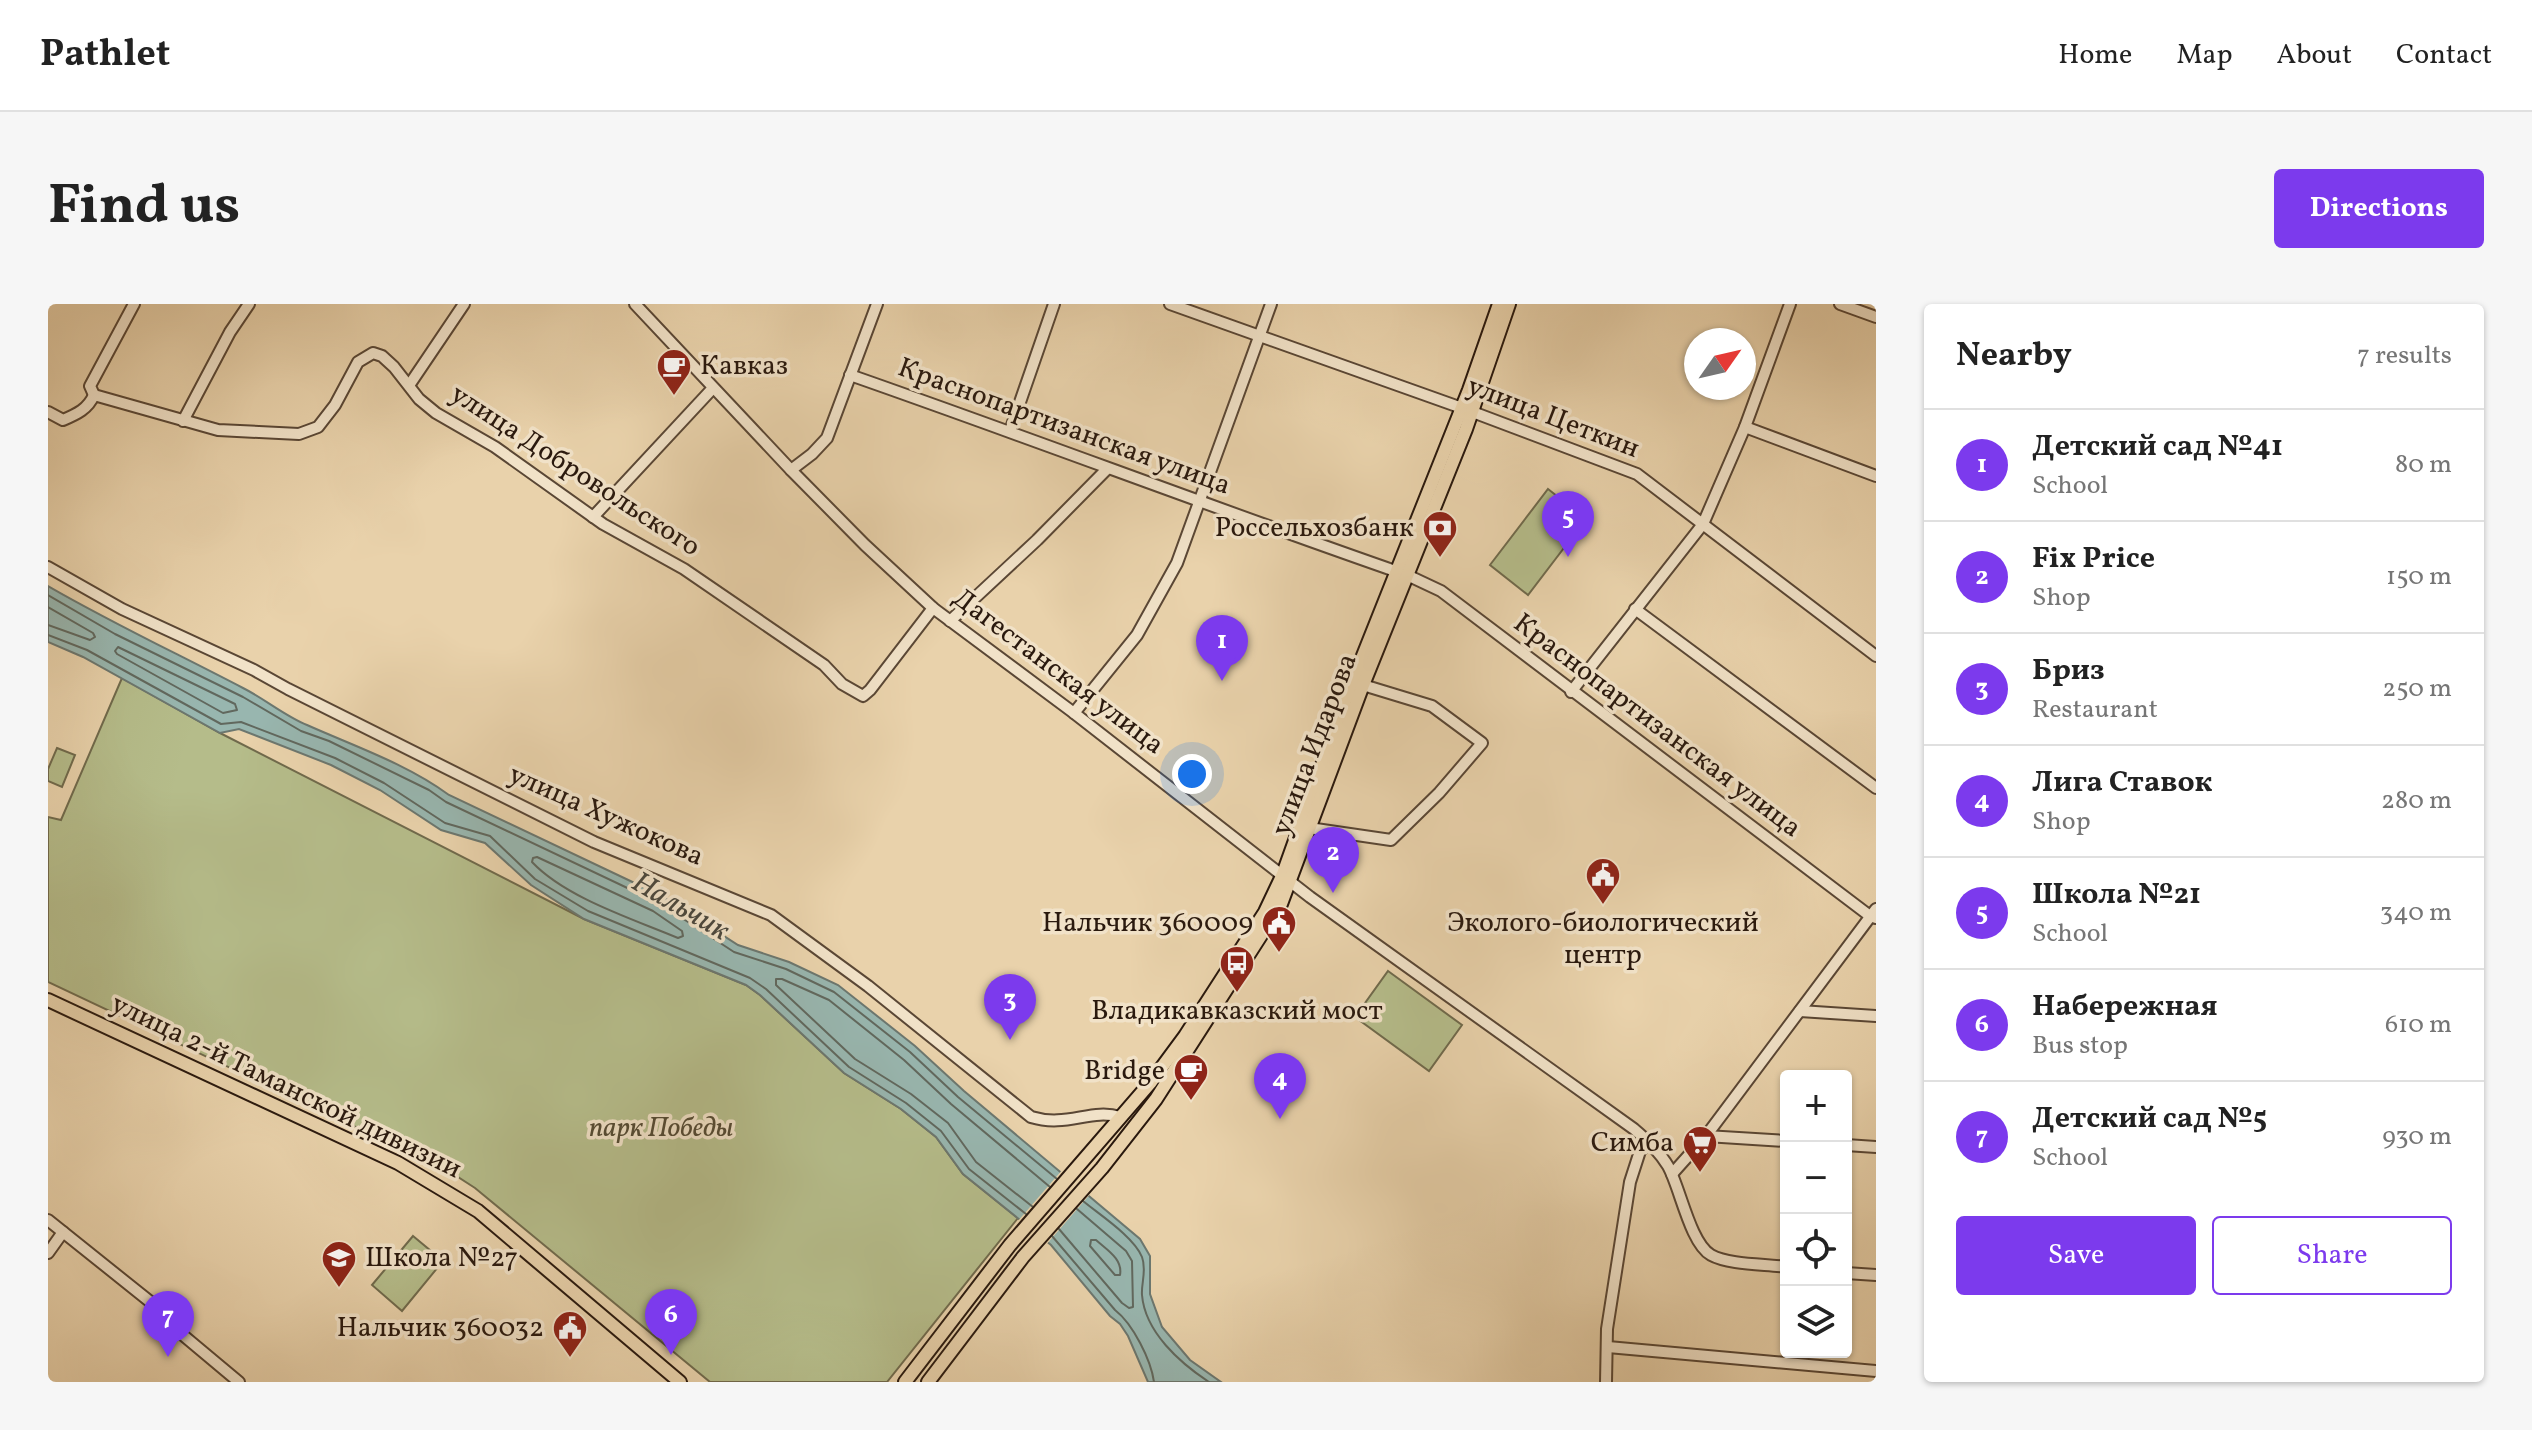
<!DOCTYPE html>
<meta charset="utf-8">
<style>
body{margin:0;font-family:Vollkorn,serif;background:#f6f6f6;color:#222}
.controls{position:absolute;right:24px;bottom:24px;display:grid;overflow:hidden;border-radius:8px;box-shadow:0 2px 6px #0004}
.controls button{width:72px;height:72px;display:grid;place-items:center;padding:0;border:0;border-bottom:2px solid #e0e0e0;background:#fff;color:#222;font:40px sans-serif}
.compass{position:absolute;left:1636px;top:24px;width:72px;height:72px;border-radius:50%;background:#fff;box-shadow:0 2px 6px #0004;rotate:56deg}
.you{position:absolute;left:1144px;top:470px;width:28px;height:28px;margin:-20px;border:6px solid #fff;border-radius:50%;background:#1a73e8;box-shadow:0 0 0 12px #1a73e833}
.badge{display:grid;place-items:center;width:52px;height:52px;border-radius:50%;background:#7c3aed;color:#fff;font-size:26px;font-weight:700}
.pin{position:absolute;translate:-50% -66px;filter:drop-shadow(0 2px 4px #0008)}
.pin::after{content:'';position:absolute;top:42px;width:28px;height:24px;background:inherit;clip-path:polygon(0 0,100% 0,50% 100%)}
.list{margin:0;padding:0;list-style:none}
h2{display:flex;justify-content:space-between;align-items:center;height:104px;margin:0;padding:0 32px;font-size:34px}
h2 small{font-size:26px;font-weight:400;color:#767676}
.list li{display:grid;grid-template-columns:52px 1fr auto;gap:24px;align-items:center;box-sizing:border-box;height:112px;padding:0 32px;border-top:2px solid #e0e0e0}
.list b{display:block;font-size:30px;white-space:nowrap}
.list p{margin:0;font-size:26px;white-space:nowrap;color:#767676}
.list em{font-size:26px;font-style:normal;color:#767676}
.actions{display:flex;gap:16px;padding:24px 32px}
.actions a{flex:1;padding:18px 0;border:2px solid #7c3aed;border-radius:8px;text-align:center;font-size:28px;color:#7c3aed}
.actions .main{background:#7c3aed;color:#fff}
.icon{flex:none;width:44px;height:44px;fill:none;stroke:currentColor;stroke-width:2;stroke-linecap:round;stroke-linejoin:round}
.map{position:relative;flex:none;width:1828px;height:1078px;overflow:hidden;border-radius:8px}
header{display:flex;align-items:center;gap:48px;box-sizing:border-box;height:112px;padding:0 40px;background:#fff;border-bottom:2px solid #e0e0e0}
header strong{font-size:38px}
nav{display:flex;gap:44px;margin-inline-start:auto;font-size:28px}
.intro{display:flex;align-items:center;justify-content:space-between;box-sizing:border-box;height:192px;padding:0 48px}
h1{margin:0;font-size:56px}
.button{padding:20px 36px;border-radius:8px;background:#7c3aed;color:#fff;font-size:28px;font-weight:700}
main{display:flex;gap:48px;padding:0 48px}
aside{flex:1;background:#fff;border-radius:8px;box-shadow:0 2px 6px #0004}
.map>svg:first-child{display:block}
.green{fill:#b5bc8a;stroke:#706a4c;stroke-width:2}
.water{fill:#98b6af;stroke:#6c776f;stroke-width:2}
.pier{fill:#e9d2ab}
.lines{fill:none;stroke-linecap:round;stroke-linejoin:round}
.shore{stroke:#61685e;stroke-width:2}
.minor-casing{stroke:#5a4735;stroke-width:14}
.major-casing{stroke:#2a190e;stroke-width:16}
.minor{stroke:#f1e2c8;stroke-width:10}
.major{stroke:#e9d2ab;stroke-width:12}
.labels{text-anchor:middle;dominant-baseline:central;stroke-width:7;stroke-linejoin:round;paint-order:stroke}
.poi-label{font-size:28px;fill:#2a190e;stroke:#f1e2c8;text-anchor:end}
.street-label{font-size:28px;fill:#2a190e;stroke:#f1e2c8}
.park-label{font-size:28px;font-style:italic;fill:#544a33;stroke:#f1e2c8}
.water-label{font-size:30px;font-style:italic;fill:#4b483e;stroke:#f1e2c8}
</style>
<header>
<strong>Pathlet</strong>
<nav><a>Home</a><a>Map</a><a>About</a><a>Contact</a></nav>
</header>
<div class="intro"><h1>Find us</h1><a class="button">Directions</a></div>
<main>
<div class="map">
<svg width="1828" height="1078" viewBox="0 0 1828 1078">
<rect width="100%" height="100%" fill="#e9d2ab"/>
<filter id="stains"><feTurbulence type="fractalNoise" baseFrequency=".0025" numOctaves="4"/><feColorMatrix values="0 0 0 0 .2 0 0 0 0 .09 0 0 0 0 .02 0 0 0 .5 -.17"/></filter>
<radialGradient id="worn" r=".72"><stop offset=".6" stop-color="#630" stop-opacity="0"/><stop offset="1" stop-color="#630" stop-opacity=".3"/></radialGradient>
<g class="green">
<polygon points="1500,185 1538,215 1480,291 1442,261"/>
<polygon points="74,374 172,429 536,615 698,681 712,691 796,769 853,805 888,833 915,870 970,914 839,1078 662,1078 427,884 399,866 0,678 0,513 13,516"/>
<polygon points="9,444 27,451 14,483 0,477 0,465"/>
<polygon points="1340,667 1414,721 1381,767 1307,713"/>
<polygon points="365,932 395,957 354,1007 324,981"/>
</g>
<path class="water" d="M0 282C64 319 130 350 195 384 217 395 237 412 259 421 306 442 359 460 401 491L614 592 690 641 741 658 790 681 867 742 916 787 1092 935 1102 952V990L1114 1023 1142 1056 1173 1078H1100L1080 1032 1072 1020 1062 1012 1003 941 915 870 888 833 853 805 796 769 712 691 698 681 536 615 483 581 437 539 393 526 332 486 283 461 191 425 172 429 35 353 0 338Z"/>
<polygon class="pier" points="1015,865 1044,888 997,942 969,918"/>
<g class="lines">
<g class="shore">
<polyline points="0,291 67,330 195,393 253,427 281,437 381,486 398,498 611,599 686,648 738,665 786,688 862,748 910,793 1009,875"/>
<polyline points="0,303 45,329 47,333 42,336 0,321"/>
<polyline points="0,331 39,346 173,420 193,418 287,454 336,479 397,519 442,532 487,575 540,607 702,674 718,685 801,763 858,799 893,827 921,865 978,910"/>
<polygon points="70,343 187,400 189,406 175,409 69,350 67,347"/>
<path d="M489 553 605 607 634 627 635 632 630 634C585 615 518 594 484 558L485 554Z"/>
<path d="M1035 897C1052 911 1086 933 1094 953 1099 966 1093 979 1094 991 1097 1028 1132 1059 1161 1078"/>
<polyline points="985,903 928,858 900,819 863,790 807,755 728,681 728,675 734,675 781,696 856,756 903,800 1002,883"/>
<polyline points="1011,925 1074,999 1081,1004 1085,1003 1084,957 1078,947 1029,905"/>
<path d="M1004 932 1067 1006C1085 1020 1103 1056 1106 1078"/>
<path d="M1043 936H1048C1059 946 1075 955 1072 971H1067L1042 942Z"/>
</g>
<g class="minor-casing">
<g id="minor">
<path d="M587 0 743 166 817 241 885 304 1026 409 1262 593 1586 825C1599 836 1611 847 1620 862 1632 883 1642 939 1663 951 1681 961 1718 960 1738 963"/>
<polyline points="1122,0 1414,104 1589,170 1828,352"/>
<polyline points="1792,0 1828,13"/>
<path d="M802 71C985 135 1166 204 1350 268"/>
<polyline points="362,80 416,0"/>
<polyline points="46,91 42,82 86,0"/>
<path d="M0 108 15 116C29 110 40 105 46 91L170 126 251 130 270 123 287 101 310 58 325 49 334 52 346 63 371 95 388 109 447 143 555 220 636 265 776 361 794 380 815 392 822 386 885 304"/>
<polyline points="135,117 182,28 201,0"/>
<polyline points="1697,123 1828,172"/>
<polyline points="962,127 1006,0"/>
<polyline points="743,166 764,150 779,134 829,0"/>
<polyline points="545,213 665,84"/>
<path d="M0 263 74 305 206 366 240 385 546 538 723 611 820 682 983 813C1019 824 1043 804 1072 813"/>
<polyline points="1359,271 1393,287 1822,612 1828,614"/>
<polyline points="1587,305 1828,484"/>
<polyline points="902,317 989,236 1059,165"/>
<polyline points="1523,388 1655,220 1697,123 1742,0"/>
<polyline points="1026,409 1089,331 1129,259 1223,0"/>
<polyline points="1261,524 1343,536 1391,489 1434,439 1384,402 1315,381"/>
<polyline points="1752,707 1828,712"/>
<polyline points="1658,832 1738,837"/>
<polyline points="1798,841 1828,843"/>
<polyline points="1624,870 1658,832 1828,605"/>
<polyline points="0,916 115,1008 124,1022 191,1078"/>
<polyline points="0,949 15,928"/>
<polyline points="1798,969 1828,971"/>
<polyline points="1560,1043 1828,1067"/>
<polyline points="1558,1078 1559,1025 1582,878 1592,847 1601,838"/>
</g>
</g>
<g class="major-casing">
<g id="major">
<polyline points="0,696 350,859 430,907 632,1078"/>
<polyline points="857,1078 962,941 1103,778 1137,732 1217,608 1235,570 1297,397 1421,86 1451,0"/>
<polyline points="880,1078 975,953 1054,864 1108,795 1233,600 1315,381 1418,125 1461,0"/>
</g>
</g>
<use href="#minor" class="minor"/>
<use href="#major" class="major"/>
</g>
<defs>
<g id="cafe-pin" transform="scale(1.8)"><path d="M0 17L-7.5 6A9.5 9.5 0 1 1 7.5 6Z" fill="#8f2418" stroke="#f1e2c8"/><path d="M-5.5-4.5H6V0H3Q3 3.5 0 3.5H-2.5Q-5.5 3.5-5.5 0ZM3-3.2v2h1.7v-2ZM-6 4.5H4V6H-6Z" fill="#fff"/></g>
<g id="bank-pin" transform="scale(1.8)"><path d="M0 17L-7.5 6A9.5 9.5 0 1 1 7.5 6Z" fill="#8f2418" stroke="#f1e2c8"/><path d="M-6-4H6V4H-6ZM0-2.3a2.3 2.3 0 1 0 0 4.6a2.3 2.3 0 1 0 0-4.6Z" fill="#fff"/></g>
<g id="civic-pin" transform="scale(1.8)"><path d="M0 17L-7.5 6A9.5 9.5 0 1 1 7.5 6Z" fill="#8f2418" stroke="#f1e2c8"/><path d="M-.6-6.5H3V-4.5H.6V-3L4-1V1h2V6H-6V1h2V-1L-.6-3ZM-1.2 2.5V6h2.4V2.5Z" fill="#fff"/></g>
<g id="bus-pin" transform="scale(1.8)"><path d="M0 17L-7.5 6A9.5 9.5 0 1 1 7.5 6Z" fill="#8f2418" stroke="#f1e2c8"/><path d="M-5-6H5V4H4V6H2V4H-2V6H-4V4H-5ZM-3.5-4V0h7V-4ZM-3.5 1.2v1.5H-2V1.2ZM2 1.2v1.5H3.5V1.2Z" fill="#fff"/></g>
<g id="supermarket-pin" transform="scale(1.8)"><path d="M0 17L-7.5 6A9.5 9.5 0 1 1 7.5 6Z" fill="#8f2418" stroke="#f1e2c8"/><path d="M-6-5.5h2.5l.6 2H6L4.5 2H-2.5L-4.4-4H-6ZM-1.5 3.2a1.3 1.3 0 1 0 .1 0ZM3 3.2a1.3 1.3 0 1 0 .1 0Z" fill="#fff"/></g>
<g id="school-pin" transform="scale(1.8)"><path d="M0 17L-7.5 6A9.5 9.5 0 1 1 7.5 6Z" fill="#8f2418" stroke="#f1e2c8"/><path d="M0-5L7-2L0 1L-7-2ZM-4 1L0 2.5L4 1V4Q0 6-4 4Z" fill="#fff"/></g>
</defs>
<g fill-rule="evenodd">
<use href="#cafe-pin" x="626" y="62"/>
<use href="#bank-pin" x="1392" y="224"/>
<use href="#civic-pin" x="1555" y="571"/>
<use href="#civic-pin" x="1231" y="619"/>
<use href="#bus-pin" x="1189" y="659"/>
<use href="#cafe-pin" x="1143" y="767"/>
<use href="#supermarket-pin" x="1652" y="839"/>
<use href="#school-pin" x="291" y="954"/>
<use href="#civic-pin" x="522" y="1024"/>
</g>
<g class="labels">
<g class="poi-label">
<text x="652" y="62" text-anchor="start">Кавказ</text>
<text x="1366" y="224">Россельхозбанк</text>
<text x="1205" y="619">Нальчик 360009</text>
<text x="1555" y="619" text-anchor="middle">Эколого-биологический<tspan x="1555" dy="32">центр</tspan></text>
<text x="1189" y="707" text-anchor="middle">Владикавказский мост</text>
<text x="1117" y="767">Bridge</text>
<text x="1626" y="839">Симба</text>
<text x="317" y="954" text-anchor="start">Школа №27</text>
<text x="496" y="1024">Нальчик 360032</text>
</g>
<g class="street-label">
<text transform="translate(1505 114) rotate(21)">улица Цеткин</text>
<text transform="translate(1016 123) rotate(20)">Краснопартизанская улица</text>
<text transform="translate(527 167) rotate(33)">улица Добровольского</text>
<text transform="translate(1010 368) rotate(37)">Дагестанская улица</text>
<text transform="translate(1609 422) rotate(37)">Краснопартизанская улица</text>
<text transform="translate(1267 441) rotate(-69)">улица Идарова</text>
<text transform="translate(558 512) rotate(24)">улица Хужокова</text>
<text transform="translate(238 783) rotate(26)">улица 2-й Таманской дивизии</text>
</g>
<g class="park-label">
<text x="613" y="824">парк Победы</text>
</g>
<g class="water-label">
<text transform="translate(632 603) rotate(30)">Нальчик</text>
</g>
</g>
<rect width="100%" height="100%" filter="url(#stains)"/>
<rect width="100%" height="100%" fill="url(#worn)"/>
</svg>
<div class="controls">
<button>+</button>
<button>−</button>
<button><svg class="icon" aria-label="locate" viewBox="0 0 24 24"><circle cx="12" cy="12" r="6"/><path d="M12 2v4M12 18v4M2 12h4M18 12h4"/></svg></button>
<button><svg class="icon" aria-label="layers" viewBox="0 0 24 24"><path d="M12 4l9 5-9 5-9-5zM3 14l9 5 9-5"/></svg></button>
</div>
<svg class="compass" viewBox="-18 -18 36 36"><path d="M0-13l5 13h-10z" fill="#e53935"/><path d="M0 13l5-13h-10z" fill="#767676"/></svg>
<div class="you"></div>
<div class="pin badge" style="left:1174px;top:377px">1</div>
<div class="pin badge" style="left:1285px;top:589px">2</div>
<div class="pin badge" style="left:962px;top:736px">3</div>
<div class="pin badge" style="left:1232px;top:815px">4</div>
<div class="pin badge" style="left:1520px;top:253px">5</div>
<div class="pin badge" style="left:623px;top:1051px">6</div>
<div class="pin badge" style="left:120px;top:1053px">7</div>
</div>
<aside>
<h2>Nearby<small>7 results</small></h2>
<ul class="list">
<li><span class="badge">1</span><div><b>Детский сад №41</b><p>School</p></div><em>80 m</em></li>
<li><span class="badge">2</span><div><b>Fix Price</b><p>Shop</p></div><em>150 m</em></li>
<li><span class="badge">3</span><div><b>Бриз</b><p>Restaurant</p></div><em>250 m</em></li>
<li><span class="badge">4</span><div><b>Лига Ставок</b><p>Shop</p></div><em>280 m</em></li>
<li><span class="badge">5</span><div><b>Школа №21</b><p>School</p></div><em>340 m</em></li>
<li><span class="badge">6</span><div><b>Набережная</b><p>Bus stop</p></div><em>610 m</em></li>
<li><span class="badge">7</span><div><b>Детский сад №5</b><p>School</p></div><em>930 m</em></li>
</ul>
<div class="actions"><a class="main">Save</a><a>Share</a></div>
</aside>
</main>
